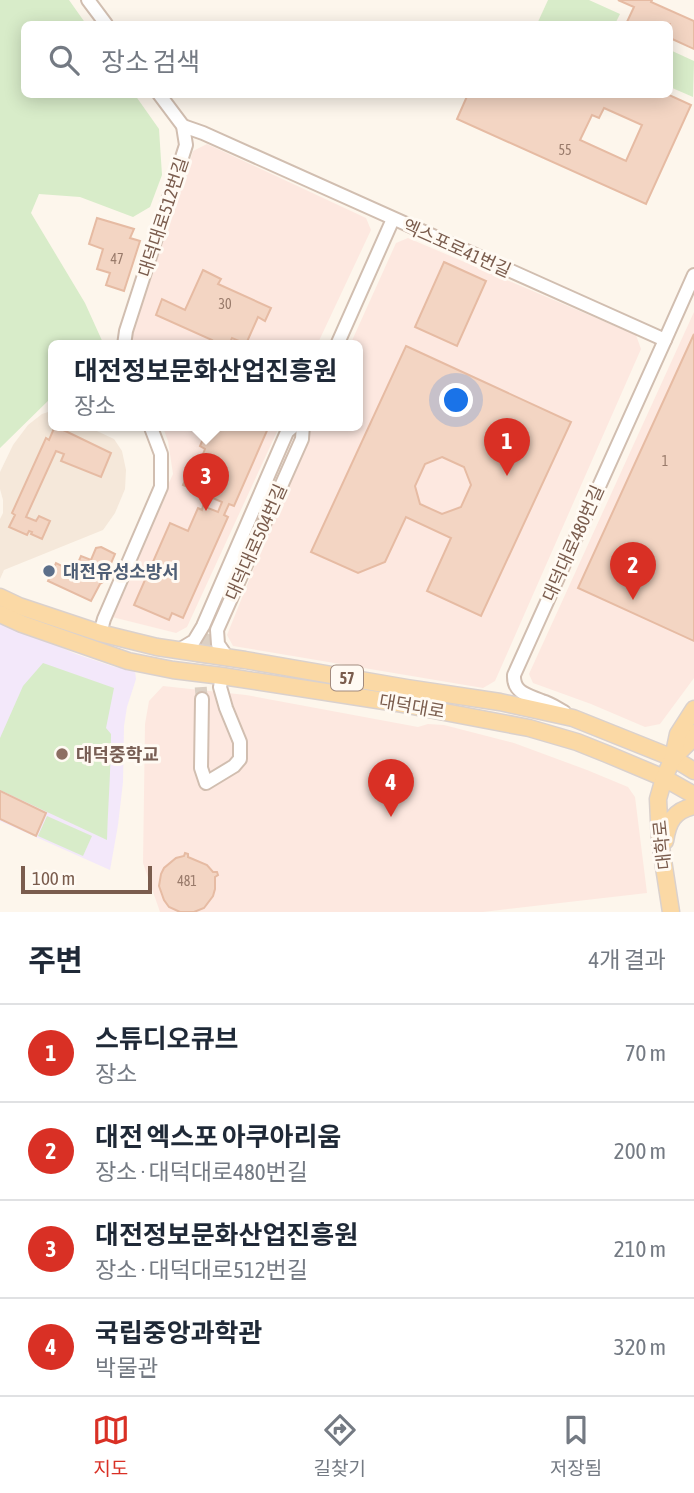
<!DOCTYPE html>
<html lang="ko">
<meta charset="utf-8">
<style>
body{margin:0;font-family:"Asap Condensed","Noto Sans KR",sans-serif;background:#f2f2f3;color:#1f2937}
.scale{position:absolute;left:21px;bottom:18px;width:131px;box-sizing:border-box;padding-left:7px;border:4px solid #7a5c4d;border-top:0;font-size:19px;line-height:24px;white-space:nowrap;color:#7a5c4d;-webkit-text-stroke:5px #fffaf3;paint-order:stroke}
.you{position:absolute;left:457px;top:401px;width:24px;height:24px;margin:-18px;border:5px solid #fff;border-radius:50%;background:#1a73e8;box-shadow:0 0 0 10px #1a73e833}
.badge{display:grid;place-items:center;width:46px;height:46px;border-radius:50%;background:#d93025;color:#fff;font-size:23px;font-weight:700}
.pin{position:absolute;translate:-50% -58px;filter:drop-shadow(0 2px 4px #0008)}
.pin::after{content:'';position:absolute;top:37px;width:24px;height:21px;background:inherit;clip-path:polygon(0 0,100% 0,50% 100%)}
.popup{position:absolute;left:48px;top:340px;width:315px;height:91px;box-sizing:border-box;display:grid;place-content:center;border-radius:10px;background:#fff;filter:drop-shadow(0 2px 5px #0005);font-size:23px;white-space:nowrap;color:#747a83}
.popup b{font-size:26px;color:#1f2937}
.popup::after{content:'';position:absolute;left:50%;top:100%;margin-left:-14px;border:14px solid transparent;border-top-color:#fff}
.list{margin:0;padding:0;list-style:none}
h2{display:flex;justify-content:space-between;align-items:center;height:91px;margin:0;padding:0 28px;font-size:30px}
h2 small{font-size:23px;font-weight:400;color:#747a83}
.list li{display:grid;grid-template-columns:46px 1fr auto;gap:21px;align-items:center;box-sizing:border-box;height:98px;padding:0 28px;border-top:2px solid #e0e1e3}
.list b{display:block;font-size:26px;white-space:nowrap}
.list p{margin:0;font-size:23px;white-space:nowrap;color:#747a83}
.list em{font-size:23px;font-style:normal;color:#747a83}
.icon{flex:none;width:38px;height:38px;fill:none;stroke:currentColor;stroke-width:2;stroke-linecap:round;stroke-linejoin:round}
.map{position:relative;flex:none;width:694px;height:912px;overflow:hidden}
.search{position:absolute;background:#fff;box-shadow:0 4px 18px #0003;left:21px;right:21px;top:21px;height:77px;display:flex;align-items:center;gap:18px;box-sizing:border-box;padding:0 24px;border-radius:10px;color:#747a83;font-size:26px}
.sheet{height:483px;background:#fff}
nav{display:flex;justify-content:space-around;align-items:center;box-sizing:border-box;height:98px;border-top:2px solid #e0e1e3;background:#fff;font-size:19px;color:#747a83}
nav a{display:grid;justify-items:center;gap:4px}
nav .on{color:#d93025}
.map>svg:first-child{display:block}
.residential{fill:#f5e8da}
.commercial{fill:#fde8e0}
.education{fill:#f3e8fa}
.green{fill:#d8ecc9}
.building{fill:#f3d5c3;stroke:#e6bba3;stroke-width:2;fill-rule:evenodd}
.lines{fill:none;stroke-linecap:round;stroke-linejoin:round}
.minor-tunnel{stroke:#dcd0c4;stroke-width:12;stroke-dasharray:12 6;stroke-linecap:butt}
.minor-casing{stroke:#d1beb0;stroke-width:16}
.major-casing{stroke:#dad1cd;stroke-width:19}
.minor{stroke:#fff;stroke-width:12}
.major{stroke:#fbd9a5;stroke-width:16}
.service-dot{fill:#5c6f8a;stroke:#fffaf3;stroke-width:2.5}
.education-dot{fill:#8d6e63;stroke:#fffaf3;stroke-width:2.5}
.labels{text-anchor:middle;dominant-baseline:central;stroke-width:6;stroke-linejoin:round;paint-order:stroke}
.number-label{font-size:14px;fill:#987a6a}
.shield{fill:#fffaf3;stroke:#a28b7f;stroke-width:2}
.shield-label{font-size:16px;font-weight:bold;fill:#7a5c4d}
.street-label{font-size:18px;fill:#7a5c4d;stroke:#fffaf3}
.service-label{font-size:18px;font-weight:bold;fill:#4e5e75;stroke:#fffaf3;text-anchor:start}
.education-label{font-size:18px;font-weight:bold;fill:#785e54;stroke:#fffaf3;text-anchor:start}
</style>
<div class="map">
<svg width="694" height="912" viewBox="0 0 694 912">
<rect width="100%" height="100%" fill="#fdf6ec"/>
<polygon class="residential" points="51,411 54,412 54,425 84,425 114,439 122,451 126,470 125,489 115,513 103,530 4,570 0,579 0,519 3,513 3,500 0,489 0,472 13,445 28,425 42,414"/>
<g class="commercial">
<polygon points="207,144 366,218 371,230 317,345 132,345 131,340 137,321 193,151"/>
<polygon points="408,238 636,335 641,349 495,681 483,688 233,646 227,635 266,538 266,527 313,425 358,425 358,345 350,345 396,243"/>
<polygon points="694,312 694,678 660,724 645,727 591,704 533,683 529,674"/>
<polygon points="162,425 280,425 187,627 176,633 112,617 112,608 173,474 168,441"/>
<polygon points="163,686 246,695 418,727 428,724 444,725 514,743 587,770 628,787 635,797 647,893 483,912 160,912 143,863 145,724 149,701"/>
</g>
<polygon class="education" points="0,621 76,654 115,667 135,671 136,679 127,707 124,726 123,782 118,825 110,870 0,821"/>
<g class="green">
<polygon points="0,0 69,0 86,24 24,24 24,94 135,95 159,129 162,175 150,207 133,217 80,197 39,194 31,213 85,303 104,345 54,345 54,395 0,448"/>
<polygon points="548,0 589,0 620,14 615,24 537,24"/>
<polygon points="670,50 694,61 693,97 670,87"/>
<path d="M43 663 114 688 106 728 111 734C111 769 108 804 107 840L0 790V738L23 686Z"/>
<polygon points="47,816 92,836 83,856 38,836"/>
</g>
<g class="building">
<polygon points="618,0 652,0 651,2 694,21 694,49 670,38 670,24 626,24 634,7"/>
<path d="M468 94H667L691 105 646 204 457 119ZM604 108 642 125 626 161 580 140 592 115 599 118Z"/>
<polygon points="97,218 134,229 130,238 140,241 124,291 106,285 110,273 97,269 103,249 89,244"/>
<polygon points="444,262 486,281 457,346 415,327"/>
<polygon points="203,270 221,279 218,284 271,308 265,321 258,317 246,344 232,338 229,345 210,345 212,340 156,315 162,299 185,310"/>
<polygon points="694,334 694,641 578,588"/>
<path d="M406 346 571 422 481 616 427 591 451 538 406 517 385 562 358 573 311 552ZM442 457 464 467 471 485 461 507 442 514 420 504 415 486 425 464Z"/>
<polygon points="209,425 269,426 234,506 229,504 224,515 228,517 183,618 172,613 169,620 134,605 170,523 188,531 198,508 202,510 203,506 218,512 222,502 183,485 193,462 199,464 205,449 200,446"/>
<polygon points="55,426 111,453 101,477 61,461 64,454 56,451 26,517 36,521 39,516 50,521 42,539 31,534 32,532 29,531 27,535 9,527 15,515 12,513 46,438 49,440"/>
<polygon points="101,547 115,554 103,582 100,584 91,601 48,581 56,563 74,572 81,556 91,560 96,548"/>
<polygon points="0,791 46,813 36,836 0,819"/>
<polygon points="185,853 188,854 188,857 207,865 213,872 217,872 218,875 215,877 215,889 213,896 204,908 194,912 180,912 169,907 164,900 159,886 161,874 164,868 176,858 184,856"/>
</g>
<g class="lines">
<g class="minor-tunnel">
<polyline points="232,580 242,558"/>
<path d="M202 699C197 665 205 643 218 613"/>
</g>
<g class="minor-casing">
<g id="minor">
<polyline points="88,0 106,24"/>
<polyline points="183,126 203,133 665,340 694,275"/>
<polyline points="124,345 126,331 186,145 183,126 159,94"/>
<polyline points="337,345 393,219"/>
<polyline points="100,633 104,619 161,487 161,454 150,425"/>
<polyline points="179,650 194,641 203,626 287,432 295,425"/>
<polyline points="227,657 218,644 217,630 302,439 303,425"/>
<polyline points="202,699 201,768 206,783 234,766 240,759 240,742 226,708 220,687 222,676"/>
<path d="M564 712C557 708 550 703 542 701 528 695 513 693 514 675L665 340"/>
</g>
</g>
<g class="major-casing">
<g id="major">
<polyline points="0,597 19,606 100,633 157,647 245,660 407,688 500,702 573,718 673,758 694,771"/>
<polyline points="0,614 22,624 128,661 173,670 222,676 397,703 529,728 577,742 607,754 664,778 694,795"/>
<polyline points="673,758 688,743 694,733"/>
<path d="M665 841C668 821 674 811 694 806"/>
<polyline points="671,912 660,841 658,799 664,778 673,758 678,734 694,709"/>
</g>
</g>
<use href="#minor" class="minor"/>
<use href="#major" class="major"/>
</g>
<circle class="service-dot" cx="49" cy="571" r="7"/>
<circle class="education-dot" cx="62" cy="754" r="7"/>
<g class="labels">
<g class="number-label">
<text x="565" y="150">55</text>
<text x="117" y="259">47</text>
<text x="225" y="304">30</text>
<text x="665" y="461">1</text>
<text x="187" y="881">481</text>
</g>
<rect class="shield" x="331" y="665.5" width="32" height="25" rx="5"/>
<g class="shield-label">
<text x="347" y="678">57</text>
</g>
<g class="street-label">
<text transform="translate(163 217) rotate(-72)">대덕대로512번길</text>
<text transform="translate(457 248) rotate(24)">엑스포로41번길</text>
<text transform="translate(256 542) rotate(-66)">대덕대로504번길</text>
<text transform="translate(573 543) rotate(-66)">대덕대로480번길</text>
<text transform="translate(412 706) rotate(10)">대덕대로</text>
<text transform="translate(662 845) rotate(-96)">대학로</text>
</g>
<g class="service-label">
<text x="63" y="571">대전유성소방서</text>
</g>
<g class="education-label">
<text x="76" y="754">대덕중학교</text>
</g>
</g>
</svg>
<div class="scale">100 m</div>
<div class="you"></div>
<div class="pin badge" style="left:507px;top:476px">1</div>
<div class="pin badge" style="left:633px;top:600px">2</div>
<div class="pin badge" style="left:206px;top:511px">3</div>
<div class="popup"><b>대전정보문화산업진흥원</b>장소</div>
<div class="pin badge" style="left:391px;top:817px">4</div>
<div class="search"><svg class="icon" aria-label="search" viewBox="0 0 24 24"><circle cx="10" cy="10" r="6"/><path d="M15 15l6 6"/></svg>장소 검색</div>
</div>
<section class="sheet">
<h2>주변<small>4개 결과</small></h2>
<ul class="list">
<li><span class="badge">1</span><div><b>스튜디오큐브</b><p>장소</p></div><em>70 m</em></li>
<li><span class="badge">2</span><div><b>대전 엑스포 아쿠아리움</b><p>장소 · 대덕대로480번길</p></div><em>200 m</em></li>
<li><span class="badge">3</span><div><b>대전정보문화산업진흥원</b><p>장소 · 대덕대로512번길</p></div><em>210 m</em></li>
<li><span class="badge">4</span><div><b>국립중앙과학관</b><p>박물관</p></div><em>320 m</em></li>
</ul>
</section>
<nav>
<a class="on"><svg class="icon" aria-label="map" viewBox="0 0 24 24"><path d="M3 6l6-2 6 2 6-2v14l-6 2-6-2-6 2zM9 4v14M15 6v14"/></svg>지도</a>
<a><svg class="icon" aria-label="directions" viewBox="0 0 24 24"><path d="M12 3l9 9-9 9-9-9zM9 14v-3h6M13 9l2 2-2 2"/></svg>길찾기</a>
<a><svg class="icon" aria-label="saved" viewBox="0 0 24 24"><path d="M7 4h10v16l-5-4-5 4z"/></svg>저장됨</a>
</nav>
